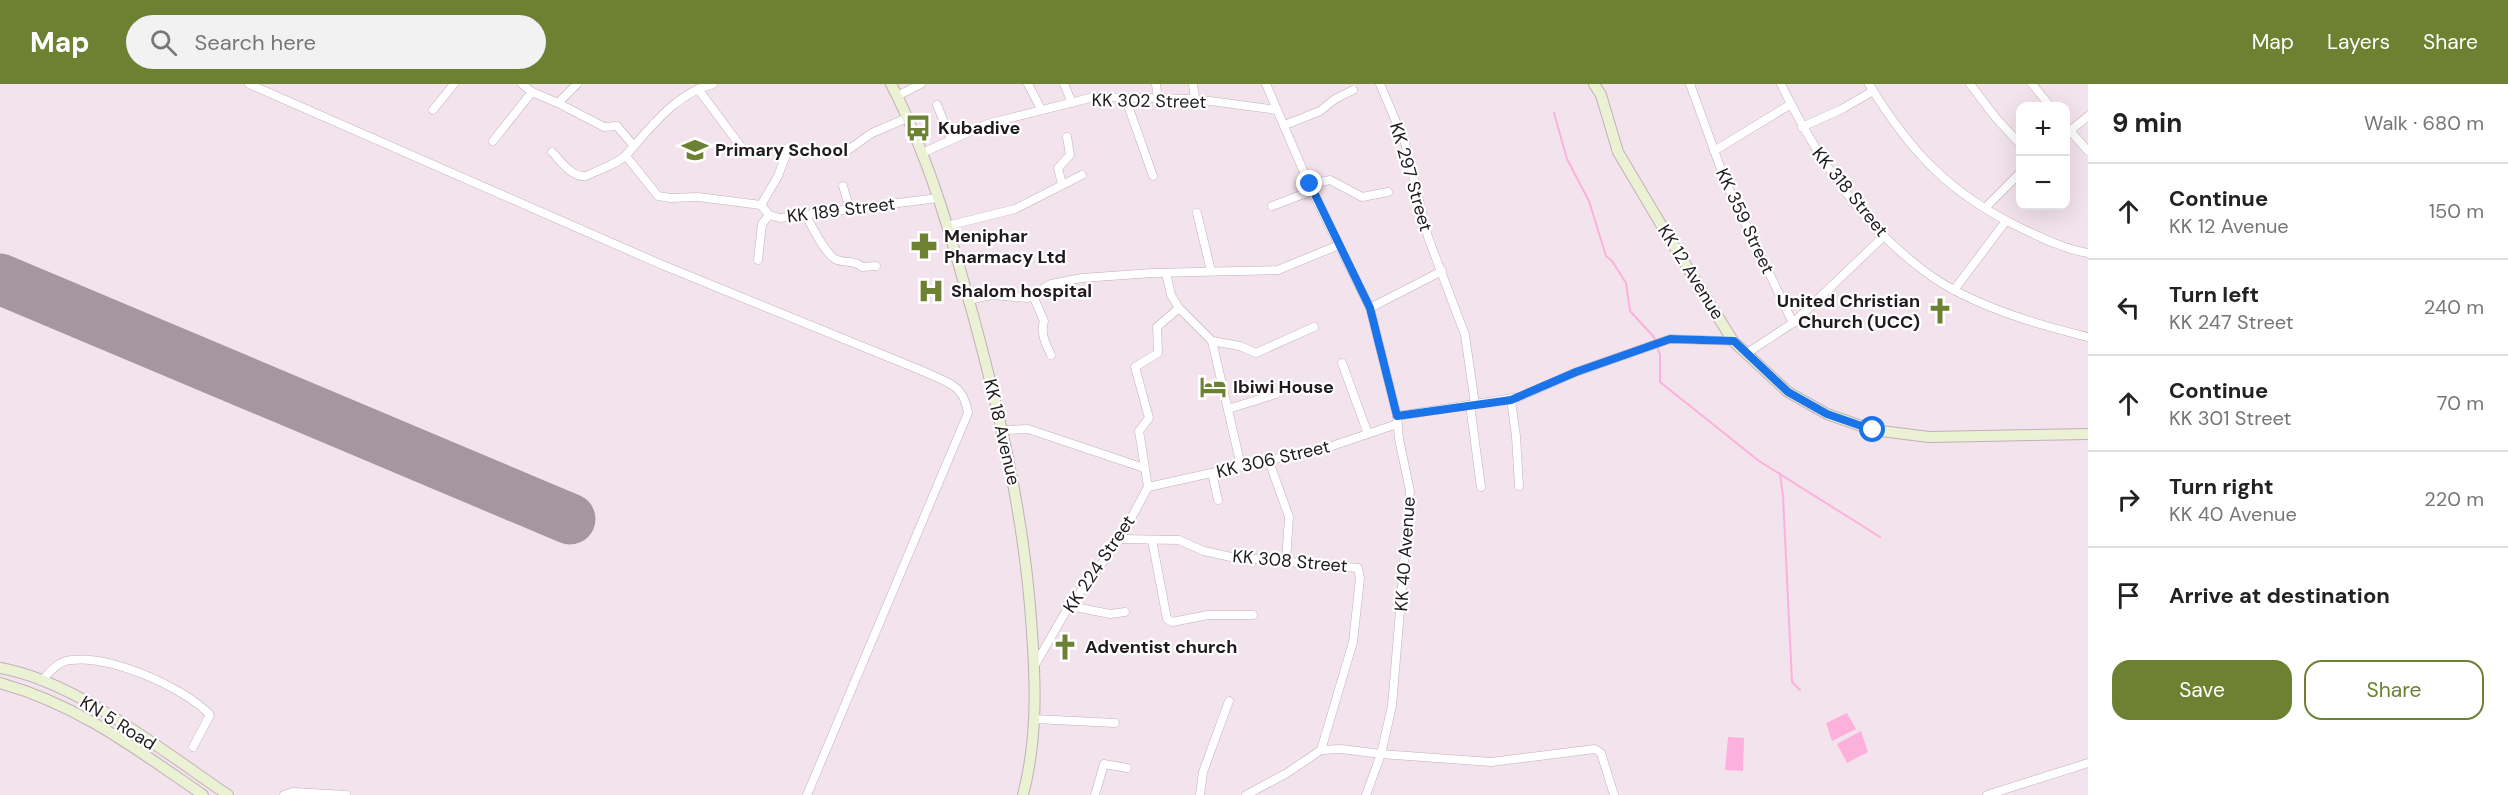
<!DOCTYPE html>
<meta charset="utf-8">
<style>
body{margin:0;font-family:"DM Sans",sans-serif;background:#f2f2f2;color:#222}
.controls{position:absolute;right:18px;top:18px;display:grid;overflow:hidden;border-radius:12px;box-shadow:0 6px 24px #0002}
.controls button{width:54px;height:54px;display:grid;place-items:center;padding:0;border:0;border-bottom:2px solid #e0e0e0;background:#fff;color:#222;font:30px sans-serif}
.stop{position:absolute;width:18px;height:18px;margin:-14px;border:4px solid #1a73e8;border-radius:50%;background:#fff}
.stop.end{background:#1a73e8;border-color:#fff;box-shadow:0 2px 6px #0008}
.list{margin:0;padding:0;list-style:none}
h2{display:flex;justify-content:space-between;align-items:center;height:78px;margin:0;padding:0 24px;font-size:26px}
h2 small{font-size:20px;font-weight:400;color:#767676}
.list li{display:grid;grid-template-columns:39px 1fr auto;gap:18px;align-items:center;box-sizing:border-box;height:96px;padding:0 24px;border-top:2px solid #e0e0e0}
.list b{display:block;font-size:22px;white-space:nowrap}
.list p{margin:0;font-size:20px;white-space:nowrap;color:#767676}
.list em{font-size:20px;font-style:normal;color:#767676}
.actions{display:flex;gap:12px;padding:18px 24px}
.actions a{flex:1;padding:14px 0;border:2px solid #6d8132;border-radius:18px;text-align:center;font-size:21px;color:#6d8132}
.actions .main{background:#6d8132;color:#fff}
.icon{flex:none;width:33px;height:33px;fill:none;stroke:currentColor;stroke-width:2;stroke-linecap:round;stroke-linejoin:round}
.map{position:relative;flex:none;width:2088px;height:711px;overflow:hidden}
header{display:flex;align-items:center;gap:36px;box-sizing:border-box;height:84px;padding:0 30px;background:#6d8132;color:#fff}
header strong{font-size:28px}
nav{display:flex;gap:33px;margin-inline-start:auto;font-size:21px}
.search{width:420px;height:54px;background:#f2f2f2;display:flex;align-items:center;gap:15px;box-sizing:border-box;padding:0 21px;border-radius:33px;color:#767676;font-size:22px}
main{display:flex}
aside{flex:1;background:#fff}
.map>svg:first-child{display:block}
.water{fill:#fcb1dd}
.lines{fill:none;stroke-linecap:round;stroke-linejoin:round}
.stream{stroke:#fcb1dd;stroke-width:2}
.runway{stroke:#a4989e;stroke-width:51}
.street-casing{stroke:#c0b0b9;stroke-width:9}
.secondary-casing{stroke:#c0b0b9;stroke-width:12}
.street{stroke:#fff;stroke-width:8}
.secondary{stroke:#eaf2d3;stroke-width:10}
.route{stroke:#1a73e8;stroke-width:8}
.labels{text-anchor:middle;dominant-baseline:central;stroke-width:4.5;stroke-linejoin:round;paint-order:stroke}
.street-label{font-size:18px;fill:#1f1a1d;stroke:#fff}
.poi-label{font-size:18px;font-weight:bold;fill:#1f1a1d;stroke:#fff;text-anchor:start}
</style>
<header>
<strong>Map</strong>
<div class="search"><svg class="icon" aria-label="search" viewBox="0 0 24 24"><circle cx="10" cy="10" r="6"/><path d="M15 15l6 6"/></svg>Search here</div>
<nav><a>Map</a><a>Layers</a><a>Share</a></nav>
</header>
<main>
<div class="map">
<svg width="2088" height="711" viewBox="0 0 2088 711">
<rect width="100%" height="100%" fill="#f3e3ec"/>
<g class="water">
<polygon points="1847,629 1856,645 1832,657 1826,639"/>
<polygon points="1861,647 1868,668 1847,679 1837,660"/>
<polygon points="1728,653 1744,654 1743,687 1725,686"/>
</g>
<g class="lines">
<g class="stream">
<polyline points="1554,29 1567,75 1589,117 1606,172 1612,177 1626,199 1630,227 1654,253 1660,271 1660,298 1759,377 1880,453"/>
<polyline points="1780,389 1783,412 1792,598 1800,606"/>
</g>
<polyline class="runway" points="0,195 570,435"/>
<g class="street-casing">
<g id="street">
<path d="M249 0 660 180 925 288C950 300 963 300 968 329L807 711"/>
<polyline points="522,0 532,8 558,19 604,43 617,42 633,61"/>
<polyline points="1028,0 1041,25"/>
<polyline points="1064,0 1072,19"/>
<polyline points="1156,0 1158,15"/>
<polyline points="1193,0 1195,15"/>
<polyline points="1266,0 1312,107 1370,224 1397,332 1399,355 1410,407 1392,622 1381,670 1366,711"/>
<polyline points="1380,0 1405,59 1428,153 1465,251 1475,320 1397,332"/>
<polyline points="1690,0 1726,99 1793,239"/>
<path d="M1781 0C1817 74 1863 144 1931 192 1974 222 2038 241 2088 253"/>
<path d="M1869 0C1910 68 1951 111 2023 145 2044 155 2065 165 2088 169"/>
<polyline points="1970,0 1996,34 2020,60"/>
<polyline points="2032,0 2050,22"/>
<polyline points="698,5 742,64"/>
<polyline points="897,12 921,0"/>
<polyline points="1125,13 1153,92"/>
<polyline points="558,19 577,0"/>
<polyline points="937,21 951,55"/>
<polyline points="433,26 454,0"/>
<polyline points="1285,41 1320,27 1335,15 1353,6"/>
<polyline points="2066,42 2088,67"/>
<polyline points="1802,43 1842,25 1873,7"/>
<polyline points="2066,50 2088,32"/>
<polyline points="493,57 532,8"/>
<polyline points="848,66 872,49 907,34"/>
<polyline points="1714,67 1791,20"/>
<path d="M552 68C561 77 572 94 586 92 598 86 618 80 627 70 651 43 676 9 713 0"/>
<polyline points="922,69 987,40 1094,13 1195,15 1277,26"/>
<polyline points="626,72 658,112 670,114 698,113 761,121 769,131 780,134 938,114"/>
<polyline points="1062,100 1058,84 1070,71 1067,53"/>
<polyline points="1310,100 1330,96 1362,113 1388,108"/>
<polyline points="843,102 850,126"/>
<polyline points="761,121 778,92 789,63"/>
<polyline points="1272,122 1312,107"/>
<polyline points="1985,124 2020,89"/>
<polyline points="1197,129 1211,187"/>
<path d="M805 130C812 142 824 168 835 175 844 180 854 175 862 183L876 182"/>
<polyline points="947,142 1015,125 1082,91"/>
<polyline points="758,176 762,140 769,131"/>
<polyline points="1166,189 1171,211 1179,224 1212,257 1241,382"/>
<polyline points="1954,206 2006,137"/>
<path d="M1033 212 1044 237C1040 250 1046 260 1051 271"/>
<polyline points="968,216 992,211 1028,214 1051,200 1082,194 1152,189 1278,186 1339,161"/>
<polyline points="1370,224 1442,187"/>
<polyline points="1212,257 1240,262 1256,269 1314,243"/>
<polyline points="1747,269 1793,239 1884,152"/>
<polyline points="1342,279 1368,350"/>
<polyline points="1511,316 1516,352 1519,402"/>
<polyline points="1475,320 1519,313 1576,288 1670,255 1733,257"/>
<polyline points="1470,321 1481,403"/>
<polyline points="1228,325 1276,310"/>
<polyline points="1003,346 1028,345 1144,384"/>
<polyline points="1269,377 1289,433 1286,477"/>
<polyline points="1212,389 1218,416"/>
<polyline points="1148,403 1329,363 1397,340"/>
<polyline points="1120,455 1179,456 1204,467 1231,473 1358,484 1360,494 1353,558 1321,666 1341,665 1381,670 1491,678 1595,665 1601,669 1614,711"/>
<polyline points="1152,456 1167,535 1172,538 1208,531 1253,531"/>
<polyline points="1070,522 1110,530 1125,528"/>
<polyline points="1035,581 1065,529 1120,455 1148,403 1139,347 1149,334 1135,283 1158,269 1157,243 1179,224"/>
<path d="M41 597C50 588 58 577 71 576 110 571 184 603 210 631L193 663"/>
<polyline points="1034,635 1115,639"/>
<polyline points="284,711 293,708 346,711"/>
<polyline points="1095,711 1104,680 1127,684"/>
<polyline points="1200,711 1203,688 1229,617"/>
<polyline points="1246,711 1287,689 1321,666"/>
<polyline points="1987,711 2088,679"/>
</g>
</g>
<g class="secondary-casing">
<g id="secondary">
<path d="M891 0C929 73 951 152 973 231 1002 338 1025 437 1032 548 1036 603 1037 657 1023 711"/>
<polyline points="1594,0 1601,11 1618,68 1666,149 1733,257 1788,308 1827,330 1873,346 1929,353 2088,350"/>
<path d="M0 584C76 597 164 668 228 711"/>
<path d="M0 599C79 621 136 665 203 711"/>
</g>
</g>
<use href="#street" class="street"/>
<use href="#secondary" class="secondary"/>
</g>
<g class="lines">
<polyline class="route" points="1310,100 1370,224 1397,332 1511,316 1576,288 1670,255 1734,257 1788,308 1827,330 1873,346"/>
</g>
<defs>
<g id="bus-bare" transform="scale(2.07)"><path d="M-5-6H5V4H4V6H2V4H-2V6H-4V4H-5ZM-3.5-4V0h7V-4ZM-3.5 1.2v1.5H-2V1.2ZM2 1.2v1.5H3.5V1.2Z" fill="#6d8132" stroke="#fff" stroke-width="2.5" paint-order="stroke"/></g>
<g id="school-bare" transform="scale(2.07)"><path d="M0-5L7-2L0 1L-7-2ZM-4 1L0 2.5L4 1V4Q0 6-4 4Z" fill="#6d8132" stroke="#fff" stroke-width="2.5" paint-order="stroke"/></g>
<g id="pharmacy-bare" transform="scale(2.07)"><path d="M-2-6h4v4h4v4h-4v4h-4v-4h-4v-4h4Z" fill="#6d8132" stroke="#fff" stroke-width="2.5" paint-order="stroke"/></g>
<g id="hospital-bare" transform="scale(2.07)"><path d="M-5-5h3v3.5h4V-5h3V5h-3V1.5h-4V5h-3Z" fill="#6d8132" stroke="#fff" stroke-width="2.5" paint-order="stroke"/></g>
<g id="church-bare" transform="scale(2.07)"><path d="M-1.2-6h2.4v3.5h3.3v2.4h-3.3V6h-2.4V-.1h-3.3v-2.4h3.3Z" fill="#6d8132" stroke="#fff" stroke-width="2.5" paint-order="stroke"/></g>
<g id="hotel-bare" transform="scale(2.07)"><path d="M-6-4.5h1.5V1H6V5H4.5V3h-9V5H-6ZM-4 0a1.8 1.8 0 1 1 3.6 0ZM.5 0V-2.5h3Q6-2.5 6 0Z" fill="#6d8132" stroke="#fff" stroke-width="2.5" paint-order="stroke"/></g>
</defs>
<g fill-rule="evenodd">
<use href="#bus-bare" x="918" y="44"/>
<use href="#school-bare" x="695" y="66"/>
<use href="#pharmacy-bare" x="924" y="162"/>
<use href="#hospital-bare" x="931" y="207"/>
<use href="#church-bare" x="1940" y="227"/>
<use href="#hotel-bare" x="1213" y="303"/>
<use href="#church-bare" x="1065" y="563"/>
</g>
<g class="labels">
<g class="street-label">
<text transform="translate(1149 17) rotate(1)">KK 302 Street</text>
<text transform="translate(1411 93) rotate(74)">KK 297 Street</text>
<text transform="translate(1850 108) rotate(51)">KK 318 Street</text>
<text transform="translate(841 126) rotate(-7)">KK 189 Street</text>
<text transform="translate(1745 137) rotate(65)">KK 359 Street</text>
<text transform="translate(1691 188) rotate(58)">KK 12 Avenue</text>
<text transform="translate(1002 348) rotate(77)">KK 18 Avenue</text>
<text transform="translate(1273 375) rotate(-13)">KK 306 Street</text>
<text transform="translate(1405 470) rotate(-86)">KK 40 Avenue</text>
<text transform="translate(1290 477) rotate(5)">KK 308 Street</text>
<text transform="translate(1099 480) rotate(-56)">KK 224 Street</text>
<text transform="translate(118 639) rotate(32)">KN 5 Road</text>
</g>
<g class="poi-label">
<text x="938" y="44">Kubadive</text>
<text x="715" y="66">Primary School</text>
<text x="944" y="152">Meniphar<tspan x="944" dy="21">Pharmacy Ltd</tspan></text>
<text x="951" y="207">Shalom hospital</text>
<text x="1920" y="217" text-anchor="end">United Christian<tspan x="1920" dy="21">Church (UCC)</tspan></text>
<text x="1233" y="303">Ibiwi House</text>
<text x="1085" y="563">Adventist church</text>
</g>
</g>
</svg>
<div class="controls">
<button>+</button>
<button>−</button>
</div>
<div class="stop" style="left:1873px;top:346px"></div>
<div class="stop end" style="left:1310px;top:100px"></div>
</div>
<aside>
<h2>9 min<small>Walk · 680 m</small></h2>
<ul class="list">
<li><svg class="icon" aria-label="ahead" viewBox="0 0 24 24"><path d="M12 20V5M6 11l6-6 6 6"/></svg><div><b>Continue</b><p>KK 12 Avenue</p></div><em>150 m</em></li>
<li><svg class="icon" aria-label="left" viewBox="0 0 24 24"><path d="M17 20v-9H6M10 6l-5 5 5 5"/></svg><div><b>Turn left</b><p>KK 247 Street</p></div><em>240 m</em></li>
<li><svg class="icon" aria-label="ahead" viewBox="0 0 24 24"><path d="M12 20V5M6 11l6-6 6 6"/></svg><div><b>Continue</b><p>KK 301 Street</p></div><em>70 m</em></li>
<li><svg class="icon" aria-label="right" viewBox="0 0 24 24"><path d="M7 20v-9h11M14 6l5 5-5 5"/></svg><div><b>Turn right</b><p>KK 40 Avenue</p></div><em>220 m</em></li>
<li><svg class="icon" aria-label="arrive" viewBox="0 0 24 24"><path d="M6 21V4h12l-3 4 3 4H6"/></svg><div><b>Arrive at destination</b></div></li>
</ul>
<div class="actions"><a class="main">Save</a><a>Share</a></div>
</aside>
</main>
